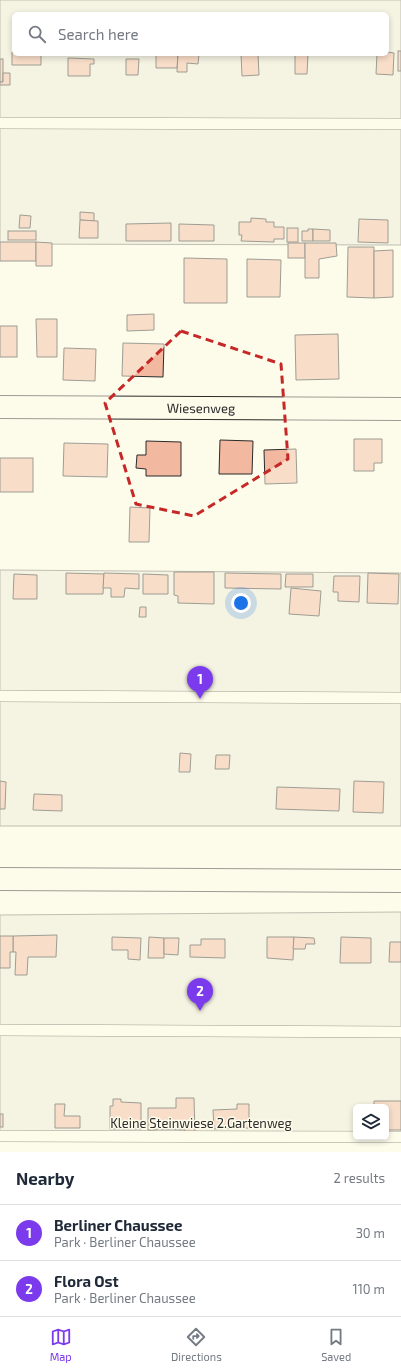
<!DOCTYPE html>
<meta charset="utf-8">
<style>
body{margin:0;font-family:"Exo 2",sans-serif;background:#f2f2f3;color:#1f2937}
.controls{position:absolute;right:12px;bottom:12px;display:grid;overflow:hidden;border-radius:6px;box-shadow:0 2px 6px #0003}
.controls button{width:36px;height:36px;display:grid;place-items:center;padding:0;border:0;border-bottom:1px solid #e0e1e3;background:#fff;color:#1f2937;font:20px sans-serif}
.you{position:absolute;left:241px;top:603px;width:14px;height:14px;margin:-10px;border:3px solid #fff;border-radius:50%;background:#1a73e8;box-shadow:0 0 0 6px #1a73e833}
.badge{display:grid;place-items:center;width:26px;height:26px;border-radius:50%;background:#7c3aed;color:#fff;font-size:13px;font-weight:700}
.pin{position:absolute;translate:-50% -33px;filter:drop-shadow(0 1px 2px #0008)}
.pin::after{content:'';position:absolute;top:21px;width:14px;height:12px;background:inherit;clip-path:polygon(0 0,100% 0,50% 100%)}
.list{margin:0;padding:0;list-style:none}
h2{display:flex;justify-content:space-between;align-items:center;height:52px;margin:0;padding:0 16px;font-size:17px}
h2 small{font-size:13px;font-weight:400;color:#747a83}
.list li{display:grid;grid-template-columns:26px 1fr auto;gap:12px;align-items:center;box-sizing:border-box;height:56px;padding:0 16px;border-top:1px solid #e0e1e3}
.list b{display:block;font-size:15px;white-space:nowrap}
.list p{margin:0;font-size:13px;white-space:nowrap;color:#747a83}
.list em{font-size:13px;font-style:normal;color:#747a83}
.icon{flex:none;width:22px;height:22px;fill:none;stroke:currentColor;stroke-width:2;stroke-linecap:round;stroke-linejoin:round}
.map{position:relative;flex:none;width:401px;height:1152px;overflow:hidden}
.search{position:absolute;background:#fff;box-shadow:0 2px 6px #0003;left:12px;right:12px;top:12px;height:44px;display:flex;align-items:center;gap:10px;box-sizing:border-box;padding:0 14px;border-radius:6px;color:#747a83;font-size:15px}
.sheet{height:164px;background:#fff}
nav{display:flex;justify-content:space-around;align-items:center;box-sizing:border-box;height:56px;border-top:1px solid #e0e1e3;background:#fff;font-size:11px;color:#747a83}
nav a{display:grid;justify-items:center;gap:2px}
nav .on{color:#7c3aed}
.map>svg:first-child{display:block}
.green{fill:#ecebdb;stroke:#74746e;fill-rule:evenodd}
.building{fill:#f2b8a0;stroke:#2b2b2b}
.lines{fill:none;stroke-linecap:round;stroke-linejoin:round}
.lane-casing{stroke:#2b2b2b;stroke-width:12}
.street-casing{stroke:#2b2b2b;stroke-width:24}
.primary-casing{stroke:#2b2b2b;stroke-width:24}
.lane{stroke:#fdfbea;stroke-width:11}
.street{stroke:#fdfbea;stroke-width:22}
.primary{stroke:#fdfbea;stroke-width:22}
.marked{fill:none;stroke:#c62828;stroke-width:3;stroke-dasharray:8 5;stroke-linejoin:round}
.labels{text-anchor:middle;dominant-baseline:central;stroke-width:3;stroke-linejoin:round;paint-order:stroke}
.street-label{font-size:13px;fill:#2b2b2b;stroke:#fdfbea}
</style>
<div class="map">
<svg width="401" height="1152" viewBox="0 0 401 1152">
<rect width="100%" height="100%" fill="#fdfbea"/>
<g class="green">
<path d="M0 0H401V245L0 244ZM14 14H387V54H14Z"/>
<polygon points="0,570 401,573 401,826 0,826"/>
<polygon points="401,912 401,1133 386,1133 386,1107 356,1107 356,1133 0,1132 0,915"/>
</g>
<g class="building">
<rect x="398" y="51" width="3" height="20"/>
<polygon points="12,52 14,52 14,54 41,55 41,65 12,65"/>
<polygon points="387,52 394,53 393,75 376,74 377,54 387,54"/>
<polygon points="156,54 178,54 177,68 156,68"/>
<polygon points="178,54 199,54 198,64 187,63 187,72 177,72"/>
<polygon points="241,54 258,54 259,75 242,76"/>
<polygon points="295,54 308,54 307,74 295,74"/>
<polygon points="68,58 94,59 94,64 90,64 90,76 68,76"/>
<rect x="0" y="59" width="3" height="23"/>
<polygon points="126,59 139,59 138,75 126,75"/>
<polygon points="3,73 10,73 10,85 0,85 0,82 3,82"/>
<polygon points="80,212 94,213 94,221 80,220"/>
<polygon points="20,215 31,216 30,228 19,228"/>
<polygon points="251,218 266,219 266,222 274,222 274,227 284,227 284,239 274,239 274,242 241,241 242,235 239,235 239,222 251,222"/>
<polygon points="359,219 388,220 388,243 358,242"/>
<polygon points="80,220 98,221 98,238 79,238"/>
<polygon points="171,223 171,241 126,241 126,224"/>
<polygon points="179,224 214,225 214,241 179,241"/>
<rect x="287" y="228" width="11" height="14"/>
<polygon points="308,229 313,229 313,241 302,241 302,231 308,231"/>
<polygon points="313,229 330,230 330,241 313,241"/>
<rect x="8" y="231" width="28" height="9"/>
<rect x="0" y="242" width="36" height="19"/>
<polygon points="36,242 52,243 52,266 36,266"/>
<rect x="288" y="243" width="17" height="15"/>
<polygon points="305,243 336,243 337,256 319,259 319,278 305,278"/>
<polygon points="348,247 374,247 374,298 347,297"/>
<polygon points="393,250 393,297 374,298 374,251"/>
<polygon points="184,258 227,259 227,303 184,303"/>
<polygon points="247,259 281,260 280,297 247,297"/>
<polygon points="154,314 154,330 127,331 127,315"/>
<polygon points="36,319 57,319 57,357 37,357"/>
<rect x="0" y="326" width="17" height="31"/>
<polygon points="338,334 339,379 296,380 295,335"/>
<polygon points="123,343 164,344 163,377 122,376"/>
<polygon points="64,348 96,349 95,381 63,380"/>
<polygon points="354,439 382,439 382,463 374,463 374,471 354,471"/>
<polygon points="220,440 253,441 252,474 219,474"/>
<polygon points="146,441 181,442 181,476 146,476 146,469 136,468 137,455 146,455"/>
<polygon points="64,443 108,444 107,477 63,476"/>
<polygon points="296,449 297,483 265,484 264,450"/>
<rect x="0" y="458" width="33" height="34"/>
<polygon points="130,507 150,508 149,542 129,542"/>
<polygon points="174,572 214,572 214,604 178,603 178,596 174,595"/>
<polygon points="66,573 104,574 103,594 66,594"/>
<polygon points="104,573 139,574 139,589 125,588 124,597 111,597 111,588 103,588"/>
<polygon points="225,573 281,574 281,589 225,588"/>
<polygon points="368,573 399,574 398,604 367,603"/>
<polygon points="14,574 37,575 37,599 13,599"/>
<polygon points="143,574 168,575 168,594 143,594"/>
<polygon points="286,574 313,574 313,587 285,587"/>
<polygon points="334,576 360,576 359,602 338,601 338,592 333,592"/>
<polygon points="291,588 321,591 319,616 289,614"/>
<polygon points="140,607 146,607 146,617 139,617"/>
<polygon points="180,753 191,754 190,772 179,772"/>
<polygon points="216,755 230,755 229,769 215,769"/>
<polygon points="0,781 6,782 5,809 0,809"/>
<polygon points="354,781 384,782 383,813 353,812"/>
<polygon points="277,787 340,789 339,811 276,809"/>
<polygon points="34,794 62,795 62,811 33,810"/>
<polygon points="57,935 56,957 28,957 27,975 15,975 16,952 13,952 13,936"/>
<polygon points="0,936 13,936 13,952 10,952 10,968 0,968"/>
<polygon points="112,937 141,938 140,960 128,959 128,950 112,950"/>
<polygon points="149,937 164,938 164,958 148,958"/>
<polygon points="267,937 294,937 293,960 267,958"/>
<polygon points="294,937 314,938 315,944 306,944 305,949 293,949"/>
<polygon points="341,937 371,938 371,963 340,963"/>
<polygon points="164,938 179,938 178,955 164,954"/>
<polygon points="201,939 225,939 225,958 190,957 190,945 201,945"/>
<polygon points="390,942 401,942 401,962 389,962"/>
<polygon points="176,1098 194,1098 195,1132 185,1132 185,1130 157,1129 156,1130 148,1130 148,1108 176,1108"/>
<polygon points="113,1099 121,1099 121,1102 141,1103 141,1129 110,1129 110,1106 113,1106"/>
<polygon points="374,1101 401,1101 401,1130 386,1130 386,1107 374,1107"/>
<polygon points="55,1104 65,1104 64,1116 80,1116 80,1128 55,1128"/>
<polygon points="237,1104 249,1104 249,1128 214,1129 213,1110 237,1109"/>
<rect x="0" y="1114" width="3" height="13"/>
</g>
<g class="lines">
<g class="lane-casing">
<g id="lane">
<polyline points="0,123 401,124"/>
<polyline points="0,696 401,698"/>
<polyline points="0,1030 401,1032"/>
<polyline points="0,1136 401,1137"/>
</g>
</g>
<g class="street-casing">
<g id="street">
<path id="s1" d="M0 407 401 409"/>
</g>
</g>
<g class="primary-casing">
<polyline id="primary" points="0,879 401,881"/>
</g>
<use href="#lane" class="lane"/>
<use href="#street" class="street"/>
<use href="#primary" class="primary"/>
</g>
<path d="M0 0H401V1152H0ZM181 331 281 364 288 459 194 516 136 504 105 403Z" fill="#fdfbea" fill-opacity=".55" fill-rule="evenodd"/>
<path class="marked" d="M181 331 281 364 288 459 194 516 136 504 105 403Z"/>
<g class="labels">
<g class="street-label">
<text stroke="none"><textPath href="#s1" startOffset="201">Wiesenweg</textPath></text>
<text x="201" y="1123">Kleine Steinwiese 2.Gartenweg</text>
</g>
</g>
</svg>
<div class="controls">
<button><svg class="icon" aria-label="layers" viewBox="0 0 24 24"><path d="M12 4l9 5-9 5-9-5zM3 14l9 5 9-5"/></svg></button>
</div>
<div class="you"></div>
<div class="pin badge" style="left:200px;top:699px">1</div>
<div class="pin badge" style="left:200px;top:1011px">2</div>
<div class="search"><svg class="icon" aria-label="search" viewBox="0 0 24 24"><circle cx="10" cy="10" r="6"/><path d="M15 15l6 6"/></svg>Search here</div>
</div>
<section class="sheet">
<h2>Nearby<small>2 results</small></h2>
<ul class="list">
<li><span class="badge">1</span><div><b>Berliner Chaussee</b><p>Park · Berliner Chaussee</p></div><em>30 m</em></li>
<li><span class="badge">2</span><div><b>Flora Ost</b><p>Park · Berliner Chaussee</p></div><em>110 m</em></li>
</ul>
</section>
<nav>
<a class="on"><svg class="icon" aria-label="map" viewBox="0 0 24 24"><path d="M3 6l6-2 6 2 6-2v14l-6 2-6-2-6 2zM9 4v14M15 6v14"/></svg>Map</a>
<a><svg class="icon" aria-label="directions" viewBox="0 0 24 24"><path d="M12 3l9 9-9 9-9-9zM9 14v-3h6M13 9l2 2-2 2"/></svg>Directions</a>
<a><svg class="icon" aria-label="saved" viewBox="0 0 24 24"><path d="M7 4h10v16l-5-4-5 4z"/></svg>Saved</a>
</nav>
